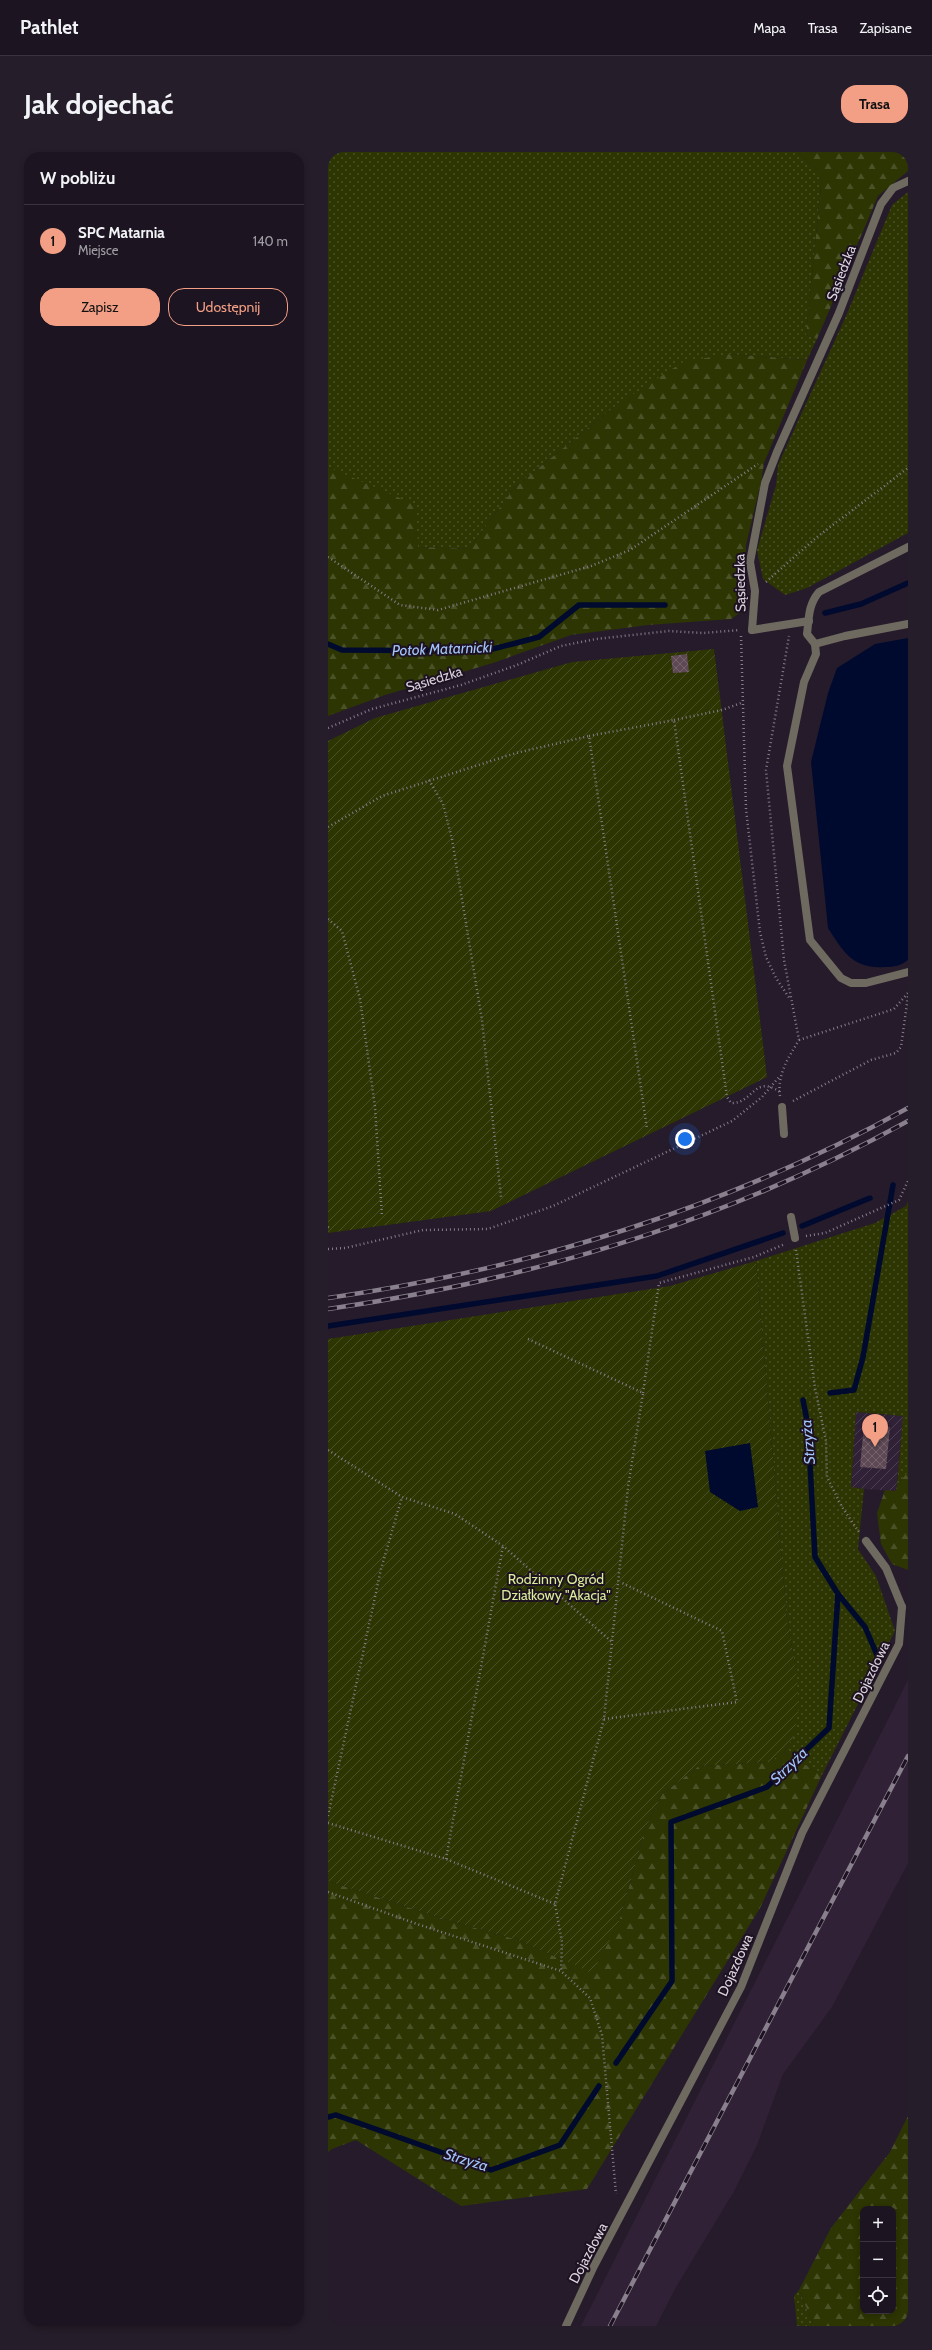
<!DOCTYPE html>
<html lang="pl">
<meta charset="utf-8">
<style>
body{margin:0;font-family:Cabin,sans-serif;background:#251d29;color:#f1f3f6}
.controls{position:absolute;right:12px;bottom:12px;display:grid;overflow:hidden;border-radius:8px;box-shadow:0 2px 6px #0003}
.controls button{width:36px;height:36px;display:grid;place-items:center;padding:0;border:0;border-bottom:1px solid #3a333e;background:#1c1420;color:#f1f3f6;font:20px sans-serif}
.you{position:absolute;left:357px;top:987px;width:14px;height:14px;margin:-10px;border:3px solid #fff;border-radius:50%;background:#1a73e8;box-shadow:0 0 0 6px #1a73e833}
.badge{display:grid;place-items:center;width:26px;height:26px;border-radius:50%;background:#f39f85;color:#111;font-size:13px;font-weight:700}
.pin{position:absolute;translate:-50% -33px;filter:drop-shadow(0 1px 2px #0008)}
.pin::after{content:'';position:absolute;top:21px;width:14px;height:12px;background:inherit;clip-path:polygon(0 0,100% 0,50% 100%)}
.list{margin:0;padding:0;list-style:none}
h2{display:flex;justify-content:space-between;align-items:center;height:52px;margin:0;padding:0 16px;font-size:17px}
h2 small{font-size:13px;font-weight:400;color:#a09ea5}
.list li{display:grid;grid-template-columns:26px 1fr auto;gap:12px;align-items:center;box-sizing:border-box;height:72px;padding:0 16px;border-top:1px solid #3a333e}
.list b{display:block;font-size:15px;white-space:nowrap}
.list p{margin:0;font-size:13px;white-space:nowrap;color:#a09ea5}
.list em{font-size:13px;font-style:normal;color:#a09ea5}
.actions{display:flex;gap:8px;padding:12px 16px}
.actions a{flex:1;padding:9px 0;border:1px solid #f39f85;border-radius:16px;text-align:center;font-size:14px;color:#f39f85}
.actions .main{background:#f39f85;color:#111}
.icon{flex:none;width:22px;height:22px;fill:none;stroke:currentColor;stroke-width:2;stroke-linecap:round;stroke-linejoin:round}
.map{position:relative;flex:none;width:580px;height:2174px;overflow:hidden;border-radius:16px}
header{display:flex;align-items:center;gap:24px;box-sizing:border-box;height:56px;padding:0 20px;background:#1c1420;border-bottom:1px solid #3a333e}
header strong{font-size:19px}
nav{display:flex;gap:22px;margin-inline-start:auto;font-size:14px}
.intro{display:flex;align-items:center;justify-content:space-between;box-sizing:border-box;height:96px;padding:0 24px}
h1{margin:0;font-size:28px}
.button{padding:10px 18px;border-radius:16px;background:#f39f85;color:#111;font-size:14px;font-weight:700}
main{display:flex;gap:24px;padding:0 24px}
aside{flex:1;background:#1c1420;border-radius:16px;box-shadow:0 2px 6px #0003}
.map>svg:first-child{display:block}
.built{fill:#312137}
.industrial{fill:url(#industrial-furrows)}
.grass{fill:url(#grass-dots)}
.forest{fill:url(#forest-firs);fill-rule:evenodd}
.garden{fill:url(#garden-furrows)}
.water{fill:#000a2e}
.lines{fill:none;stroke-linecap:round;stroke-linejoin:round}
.stream{stroke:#000a2e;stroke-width:5.5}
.building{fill:url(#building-cross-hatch)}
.path{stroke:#867c8a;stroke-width:2.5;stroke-dasharray:1 3;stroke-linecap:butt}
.lane{stroke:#6e6a60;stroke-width:8}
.street{stroke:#6e6a60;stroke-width:8}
.rail-casing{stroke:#89808d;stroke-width:4.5}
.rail{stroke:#1d1221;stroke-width:3;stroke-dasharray:9;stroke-linecap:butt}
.labels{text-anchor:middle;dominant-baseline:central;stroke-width:4;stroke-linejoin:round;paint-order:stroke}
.street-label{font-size:14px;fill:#dbd3de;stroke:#1d1221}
.park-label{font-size:14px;fill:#dbec9a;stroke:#1d1221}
.water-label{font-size:15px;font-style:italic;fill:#a3c4fa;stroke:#1d1221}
</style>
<header>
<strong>Pathlet</strong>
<nav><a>Mapa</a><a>Trasa</a><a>Zapisane</a></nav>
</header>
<div class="intro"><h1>Jak dojechać</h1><a class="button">Trasa</a></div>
<main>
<aside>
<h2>W pobliżu<small></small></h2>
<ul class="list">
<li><span class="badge">1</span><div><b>SPC Matarnia</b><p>Miejsce</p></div><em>140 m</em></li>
</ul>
<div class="actions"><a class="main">Zapisz</a><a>Udostępnij</a></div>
</aside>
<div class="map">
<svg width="580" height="2174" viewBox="0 0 580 2174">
<defs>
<pattern id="industrial-furrows" width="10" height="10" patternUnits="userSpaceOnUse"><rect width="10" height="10" fill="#312137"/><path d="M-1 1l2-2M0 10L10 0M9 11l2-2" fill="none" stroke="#4e4054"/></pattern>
<pattern id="grass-dots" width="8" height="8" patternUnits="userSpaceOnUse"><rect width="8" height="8" fill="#2d3502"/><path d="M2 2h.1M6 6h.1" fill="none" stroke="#4b5126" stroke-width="1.8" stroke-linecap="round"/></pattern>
<pattern id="forest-firs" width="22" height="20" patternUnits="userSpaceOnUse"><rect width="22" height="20" fill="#2d3502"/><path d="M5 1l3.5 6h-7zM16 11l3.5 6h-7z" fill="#4b5126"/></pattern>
<pattern id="garden-furrows" width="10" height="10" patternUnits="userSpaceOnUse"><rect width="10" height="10" fill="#2d3502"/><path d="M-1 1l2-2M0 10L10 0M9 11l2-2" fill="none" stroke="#4b5126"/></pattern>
<pattern id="building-cross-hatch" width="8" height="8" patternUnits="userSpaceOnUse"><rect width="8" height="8" fill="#5d4854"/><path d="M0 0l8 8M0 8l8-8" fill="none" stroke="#74626c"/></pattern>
</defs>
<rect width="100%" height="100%" fill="#261b2b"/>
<polygon class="built" points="580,1528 580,1711 504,1855 455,1922 429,1993 405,2041 348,2135 328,2174 253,2174"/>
<polygon class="industrial" points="528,1260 575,1264 568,1339 523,1336"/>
<g class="grass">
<polygon points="0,0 470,0 494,23 478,183 489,187 479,208 400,202 290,252 187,335 141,397 90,395 15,323 0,315"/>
<polygon points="580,40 580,381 479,436 457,443 435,427 429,398 448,333 450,313 518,164 564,53"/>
<polygon points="580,1049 580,1320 569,1333 575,1264 528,1260 523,1335 536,1337 530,1397 548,1424 567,1479 494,1623 456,1600 466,1584 468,1517 459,1468 428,1109 547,1071 578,1054"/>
<polygon points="471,2138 486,2174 469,2174 466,2144"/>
</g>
<g class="forest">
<polygon points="470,0 580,0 580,19 550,44 489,187 478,183 494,23"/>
<polygon points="400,202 479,208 436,311 433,330 418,393 417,424 420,448 416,458 403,467 320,473 243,483 165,511 57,543 0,564 0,315 88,353 90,395 141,397 187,335 290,252 355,210"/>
<polygon points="580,1320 580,1418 564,1412 553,1392 549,1361 557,1338 568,1339 569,1333"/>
<polygon points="456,1600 494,1623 432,1756 259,2037 133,2054 28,1988 4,1997 0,2000 0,1729 116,1767 190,1788 235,1808 290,1773 318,1675 334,1642 371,1614 441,1610"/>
<path d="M580 1964V2174H486L471 2138 503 2076 562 2000ZM535 2057H565V2159H535Z"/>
</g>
<g class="garden">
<polygon points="386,497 439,925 163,1059 0,1081 0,589 47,566 244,510"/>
<polygon points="428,1109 459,1468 468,1517 471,1555 466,1584 456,1600 442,1610 371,1614 334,1642 318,1675 290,1773 264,1821 190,1788 116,1767 0,1729 0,1187 342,1134"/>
</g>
<g class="water">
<path d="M580 486V808C572 814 567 815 557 815 525 817 516 801 500 776L483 610 500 541 509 516 547 492Z"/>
<polygon points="422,1291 430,1355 412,1359 382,1340 377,1299"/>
</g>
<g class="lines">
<g class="stream">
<polyline points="497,461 533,452 580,431"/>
<polyline points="0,492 14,498 157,499 211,485 251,453 337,453"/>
<polyline points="474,1074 542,1046"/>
<polyline points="0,1174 329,1124 455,1081"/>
<polyline points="502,1241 526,1238 535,1205 565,1033"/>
<polyline points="510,1442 537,1475 552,1510"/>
<polyline points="288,1911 344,1829 343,1670 439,1635 501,1576 510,1442 487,1405 480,1274 475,1248"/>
<polyline points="0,1965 8,1963 163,2018 232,1993 271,1934"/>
</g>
</g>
<g class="building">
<polygon points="359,502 361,520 345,521 343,504"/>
<polygon points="536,1273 562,1275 558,1317 532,1315"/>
</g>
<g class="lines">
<g class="path">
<polyline points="0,405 72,453 110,458 263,414 302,398 430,312"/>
<polyline points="438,430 489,385 580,316"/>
<polyline points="413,484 418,657 432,780 438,805 448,826 462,847"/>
<polyline points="346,568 394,558 413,551"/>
<polyline points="0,576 44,557 133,533 189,513 233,494 268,487 341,479 375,481 412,478"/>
<path d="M261 584 346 568 399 945 403 951C425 952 426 922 452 940"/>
<polyline points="101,628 115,652 124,687 154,868 173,1045"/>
<polyline points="0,675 54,644 188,601 261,584 319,977"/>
<polyline points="0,767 14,779 32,847 47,955 54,1065"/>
<polyline points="471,888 566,857 580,841"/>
<path d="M452 944C449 923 460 906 471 888L456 808 438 618 461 484"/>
<polyline points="465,949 543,908 568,901 573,895 580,844"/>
<polyline points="0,1075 2,1076"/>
<polyline points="478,1084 497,1081 571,1048 580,1029"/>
<polyline points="0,1097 17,1096 95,1078 160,1077 225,1054 404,969 434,945 452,924"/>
<polyline points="468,1098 487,1236 498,1289 499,1325 514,1355 531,1380"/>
<polyline points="200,1187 315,1241 300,1335 276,1567 227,1752 234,1790 233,1819"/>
<polyline points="315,1241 331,1131 426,1105 457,1092"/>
<polyline points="0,1298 74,1345 127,1362 175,1394 285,1491"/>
<polyline points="276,1567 409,1550 394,1479 292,1430"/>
<polyline points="0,1664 53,1417 74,1345"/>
<polyline points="0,1671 118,1707 227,1752"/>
<polyline points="118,1707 175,1394"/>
<polyline points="0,1740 89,1772 233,1819 262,1846 274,1883 288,2042"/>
</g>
<g class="lane">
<path d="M580 395 491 440C480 453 481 466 479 482L487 492 488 502 476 530 459 614 482 788 513 826 523 831H538L580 820"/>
<polyline points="424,478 481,469"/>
<polyline points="487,492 517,484 580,472"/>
<polyline points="454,955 456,982"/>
<polyline points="463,1065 467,1086"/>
<polyline points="538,1389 558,1416 574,1455"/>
</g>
<g class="street">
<polyline points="424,478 427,439 422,410 437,331 449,300 511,161 553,52 565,36 580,29"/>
<polyline points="238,2174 265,2116 413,1835 474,1681 571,1492 574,1455"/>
</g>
<g class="rail-casing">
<g id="rail">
<path d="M0 1146C202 1117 401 1055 580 956"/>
<path d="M0 1157C202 1128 401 1068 580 969"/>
<polyline points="282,2174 580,1604"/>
</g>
</g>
<use href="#rail" class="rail"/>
</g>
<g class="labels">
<g class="street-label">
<text transform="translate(513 121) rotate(-69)">Sąsiedzka</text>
<text transform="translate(412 431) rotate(-91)">Sąsiedzka</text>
<text transform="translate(106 527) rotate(-17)">Sąsiedzka</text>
<text transform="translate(543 1520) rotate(-64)">Dojazdowa</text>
<text transform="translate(407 1813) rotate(-66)">Dojazdowa</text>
<text transform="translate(260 2101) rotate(-62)">Dojazdowa</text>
</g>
<g class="park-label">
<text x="228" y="1427">Rodzinny Ogród<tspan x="228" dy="16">Działkowy "Akacja"</tspan></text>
</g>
<g class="water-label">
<text transform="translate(114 497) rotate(-2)">Potok Matarnicki</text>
<text transform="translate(480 1290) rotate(-95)">Strzyża</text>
<text transform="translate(461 1614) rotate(-44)">Strzyża</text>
<text transform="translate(138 2008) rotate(17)">Strzyża</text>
</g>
</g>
</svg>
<div class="controls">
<button>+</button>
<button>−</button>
<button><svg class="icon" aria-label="locate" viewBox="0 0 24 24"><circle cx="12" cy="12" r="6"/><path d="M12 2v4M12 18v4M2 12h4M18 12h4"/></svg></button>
</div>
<div class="you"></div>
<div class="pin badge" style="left:547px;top:1295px">1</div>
</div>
</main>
